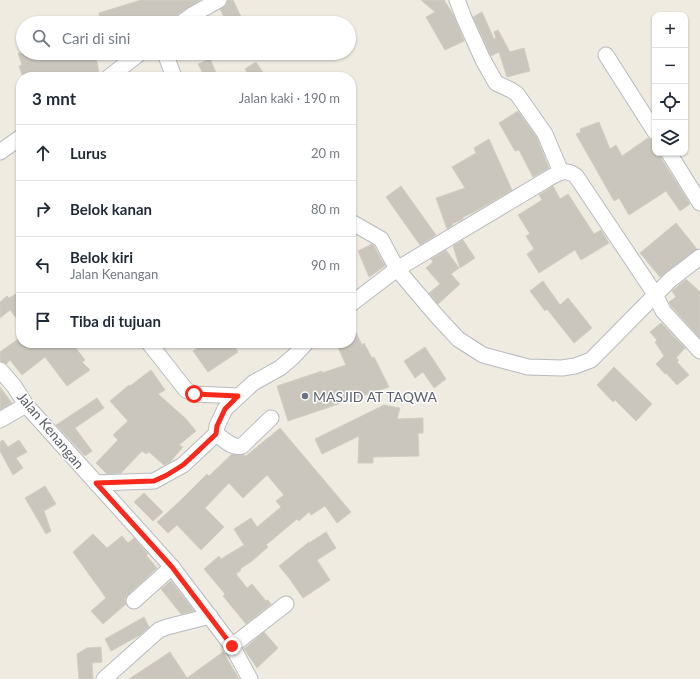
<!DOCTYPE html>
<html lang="id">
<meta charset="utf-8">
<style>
body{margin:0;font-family:Lato,sans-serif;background:#f6f6f7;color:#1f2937}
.controls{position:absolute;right:12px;top:12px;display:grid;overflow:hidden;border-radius:8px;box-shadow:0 1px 3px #0004}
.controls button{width:36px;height:36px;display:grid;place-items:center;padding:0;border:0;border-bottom:1px solid #e0e1e3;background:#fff;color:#1f2937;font:20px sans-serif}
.stop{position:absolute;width:12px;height:12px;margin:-9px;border:3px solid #fa291c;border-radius:50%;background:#fff}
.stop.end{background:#fa291c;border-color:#fff;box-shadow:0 1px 4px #0008}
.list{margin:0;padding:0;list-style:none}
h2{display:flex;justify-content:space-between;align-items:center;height:52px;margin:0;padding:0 16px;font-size:17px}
h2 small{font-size:13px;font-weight:400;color:#747a83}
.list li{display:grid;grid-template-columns:26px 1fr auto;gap:12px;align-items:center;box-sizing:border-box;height:56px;padding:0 16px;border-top:1px solid #e0e1e3}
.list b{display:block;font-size:15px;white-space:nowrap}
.list p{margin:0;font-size:13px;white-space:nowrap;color:#747a83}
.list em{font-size:13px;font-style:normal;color:#747a83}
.icon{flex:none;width:22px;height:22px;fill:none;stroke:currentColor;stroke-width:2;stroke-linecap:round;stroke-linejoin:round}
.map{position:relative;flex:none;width:700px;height:679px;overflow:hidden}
.search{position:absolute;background:#fff;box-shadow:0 1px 3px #0004;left:16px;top:16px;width:340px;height:44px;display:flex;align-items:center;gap:10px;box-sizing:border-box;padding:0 14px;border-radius:22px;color:#747a83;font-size:15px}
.panel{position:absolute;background:#fff;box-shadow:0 1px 3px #0004;left:16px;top:72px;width:340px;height:276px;border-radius:16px}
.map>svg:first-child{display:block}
.building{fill:#cac6be;stroke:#d4cdbf}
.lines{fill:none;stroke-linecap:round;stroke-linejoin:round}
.minor-casing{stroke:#b7babf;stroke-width:17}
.minor{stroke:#fff;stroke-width:15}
.route{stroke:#fa291c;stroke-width:5}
.worship-dot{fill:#6b7280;stroke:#fff;stroke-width:1.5}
.labels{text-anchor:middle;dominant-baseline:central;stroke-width:3;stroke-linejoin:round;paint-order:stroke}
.worship-label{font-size:14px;fill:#5b616d;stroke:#fff;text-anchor:start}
.street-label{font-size:14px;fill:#5a5f64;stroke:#fff}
</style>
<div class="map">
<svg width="700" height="679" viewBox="0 0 700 679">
<rect width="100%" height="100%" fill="#efebe1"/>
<g class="building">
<polygon points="141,0 200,0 176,16 173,19 172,23 100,23 99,13"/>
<polygon points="228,0 233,0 244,23 227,23 220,9 226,5"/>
<polygon points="421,0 444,0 454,16 464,41 445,50 426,17 435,12"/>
<polygon points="482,12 494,39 496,38 494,32 498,30 510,52 524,48 530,71 507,77 499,52 491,56 473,17"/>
<polygon points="18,53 63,53 65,58 83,54 85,59 96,57 99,73 79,77 23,77 19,66 22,65"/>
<polygon points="210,59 218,77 205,77 198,64"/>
<polygon points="256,62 266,77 250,77 245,69"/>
<polygon points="518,111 537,138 549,168 533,177 519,150 515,151 499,123"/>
<polygon points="599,122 610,149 616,145 622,156 648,138 651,140 655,146 655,153 660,153 661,158 690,204 680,211 666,191 629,215 619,198 614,201 576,134 581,132 580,129"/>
<polygon points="489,139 512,190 474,212 463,217 463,219 452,224 453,225 447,229 436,198 465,188 452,167 476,153 474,148"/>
<polygon points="401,186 436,235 420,245 386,197"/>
<polygon points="553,186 560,199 568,194 594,234 601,230 609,243 581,260 575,250 539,273 527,254 534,249 526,236 530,234 518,215 542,200 539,195"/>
<polygon points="676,223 697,249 660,277 640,253"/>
<polygon points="463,240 475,258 460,268 453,246"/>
<polygon points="372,244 374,246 385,266 369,277 358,251"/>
<polygon points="446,250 459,268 451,274 460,284 438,304 429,293 440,284 426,268 433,262 431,259"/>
<polygon points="686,279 700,292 700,338 671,306 669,302 676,297 672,291"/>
<polygon points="543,281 560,305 568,298 592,328 574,343 547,309 545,311 530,291"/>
<polygon points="21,291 21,324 10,310 0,318 0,302 7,296 9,298"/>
<polygon points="351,322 362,345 364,343 372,358 374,357 389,387 288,421 277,386 322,371 322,373 346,365 336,343 351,343"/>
<polygon points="661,323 685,348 676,358 679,360 677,362 689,375 677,385 666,373 665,374 656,364 664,356 655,342 657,340 650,332"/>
<polygon points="21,337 21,343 72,343 85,360 82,362 90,370 67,386 45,357 22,375 10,360 6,364 0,361 0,352"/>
<polygon points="205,343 232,343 238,352 208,372 193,351"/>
<polygon points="425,347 446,379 434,388 423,372 415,378 404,361"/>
<polygon points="614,367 652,404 636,421 615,400 613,402 597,385"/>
<polygon points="151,370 165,390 158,394 185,418 196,431 179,445 183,447 170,462 164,465 149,452 146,454 142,451 121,473 107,474 96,463 118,440 113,435 128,421 110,401 129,385 130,386"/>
<polygon points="0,387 12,403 0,410"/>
<polygon points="97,398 104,408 75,428 92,451 85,456 56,425"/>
<polygon points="384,405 400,408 397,419 423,418 423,433 418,433 419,456 373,457 373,463 358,463 359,436 322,454 315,439"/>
<polygon points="280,428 351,512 337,523 325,506 311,515 309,512 299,521 297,519 266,545 268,547 252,561 240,569 241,570 236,574 247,588 252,584 266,601 268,600 271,604 246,624 223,596 225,594 204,569 219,556 221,559 244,545 234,529 251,518 257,527 281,507 276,501 284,495 267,475 243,498 229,483 205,508 224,527 201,550 177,525 168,533 157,522 181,500 207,474 209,476 232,454 244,455 246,456"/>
<polygon points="3,440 8,447 19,440 27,452 16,458 23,468 13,475 0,451 0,442"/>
<polygon points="45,486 56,504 44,511 51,531 46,534 25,498"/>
<polygon points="144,493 163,512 153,521 134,502"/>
<polygon points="326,532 336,548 317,560 330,580 303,598 289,578 279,566 309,542 309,543"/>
<polygon points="93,534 107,548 122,536 128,543 134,538 148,554 146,555 157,568 128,595 125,599 126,604 103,624 91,611 106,598 73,552"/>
<polygon points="171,581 194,611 193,611 181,614 161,589"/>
<polygon points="144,617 149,627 140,635 111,651 105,639"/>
<polygon points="264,632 278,648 257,668 244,649"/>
<polygon points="101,647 102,662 92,663 93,679 79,679 77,654 87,648"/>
<polygon points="170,652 187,678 223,652 239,679 129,679"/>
</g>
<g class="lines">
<g class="minor-casing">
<g id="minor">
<polyline points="457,0 464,18 483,60 496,83 511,90 517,94 545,134 561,172"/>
<polyline points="181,23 192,15 219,0"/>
<polyline points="165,53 174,77"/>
<polyline points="606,55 655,132"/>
<polyline points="109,77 140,53"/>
<polyline points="0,152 21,137"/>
<polyline points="669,153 700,203"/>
<polyline points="351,222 381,239 397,269 435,314 458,339 483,355 528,367 562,368 575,366 591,360 670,280 700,257"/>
<path d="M351 304 397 269 546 180C556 174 565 167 576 176L655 294 663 311 700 351"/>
<polyline points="149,343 186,390 194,394 238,396"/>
<polyline points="0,370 14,386 26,405 172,567 232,646 250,679"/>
<polyline points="0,420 26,405"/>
<path d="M216 434C224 439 232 449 242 446L271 418"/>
<polyline points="96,483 154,481 183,465 216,434 217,426 225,409 253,383 280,368 293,357 306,343"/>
<polyline points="134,601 172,567"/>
<polyline points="232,646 286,604"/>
<polyline points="104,679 159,630 167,627 210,616"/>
</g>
</g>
<use href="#minor" class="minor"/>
</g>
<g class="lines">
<polyline class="route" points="194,394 238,396 225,409 217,426 216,434 195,454 183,465 167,475 154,481 96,483 172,567 232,646"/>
</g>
<circle class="worship-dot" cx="305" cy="396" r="4"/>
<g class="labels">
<g class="worship-label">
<text x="313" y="396">MASJID AT TAQWA</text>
</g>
<g class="street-label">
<text transform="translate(51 430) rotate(50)">Jalan Kenangan</text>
</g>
</g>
</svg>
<div class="controls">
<button>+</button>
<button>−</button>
<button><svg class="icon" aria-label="locate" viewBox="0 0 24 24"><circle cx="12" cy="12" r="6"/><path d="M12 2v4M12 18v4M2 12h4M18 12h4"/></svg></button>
<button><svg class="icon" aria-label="layers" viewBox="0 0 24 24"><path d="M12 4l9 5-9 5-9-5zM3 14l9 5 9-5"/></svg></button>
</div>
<div class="stop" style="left:194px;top:394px"></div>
<div class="stop end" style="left:232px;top:646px"></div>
<div class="search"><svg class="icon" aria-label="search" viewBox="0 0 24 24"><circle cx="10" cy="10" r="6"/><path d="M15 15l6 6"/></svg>Cari di sini</div>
<section class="panel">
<h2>3 mnt<small>Jalan kaki · 190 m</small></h2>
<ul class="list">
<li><svg class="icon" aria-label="ahead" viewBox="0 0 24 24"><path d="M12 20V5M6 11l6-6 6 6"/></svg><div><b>Lurus</b></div><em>20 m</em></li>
<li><svg class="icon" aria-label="right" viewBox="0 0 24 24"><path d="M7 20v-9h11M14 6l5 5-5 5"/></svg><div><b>Belok kanan</b></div><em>80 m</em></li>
<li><svg class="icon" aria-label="left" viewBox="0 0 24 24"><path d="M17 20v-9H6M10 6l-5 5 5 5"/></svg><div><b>Belok kiri</b><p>Jalan Kenangan</p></div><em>90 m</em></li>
<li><svg class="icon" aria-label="arrive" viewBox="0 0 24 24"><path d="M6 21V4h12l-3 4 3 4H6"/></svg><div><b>Tiba di tujuan</b></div></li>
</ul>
</section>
</div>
